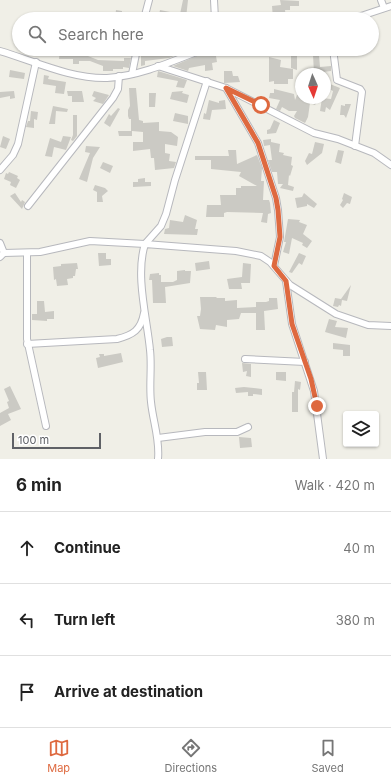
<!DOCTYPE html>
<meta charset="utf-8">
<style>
body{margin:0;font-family:Inter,sans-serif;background:#f6f6f6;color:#222}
.controls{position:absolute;right:12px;bottom:12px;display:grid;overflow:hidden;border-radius:4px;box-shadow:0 1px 3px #0004}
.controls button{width:36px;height:36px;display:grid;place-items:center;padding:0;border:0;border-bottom:1px solid #e0e0e0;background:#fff;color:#222;font:20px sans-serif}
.compass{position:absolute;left:295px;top:68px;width:36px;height:36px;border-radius:50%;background:#fff;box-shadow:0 1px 3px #0004;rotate:177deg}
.scale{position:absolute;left:12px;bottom:10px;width:89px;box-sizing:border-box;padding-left:4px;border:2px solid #5f6166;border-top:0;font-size:11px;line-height:14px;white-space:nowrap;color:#5f6166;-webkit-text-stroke:3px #fff;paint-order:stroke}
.stop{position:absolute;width:12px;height:12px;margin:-9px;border:3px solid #de693f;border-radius:50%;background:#fff}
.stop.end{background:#de693f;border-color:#fff;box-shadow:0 1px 4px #0008}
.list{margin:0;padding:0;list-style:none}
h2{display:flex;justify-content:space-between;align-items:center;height:52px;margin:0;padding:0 16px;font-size:17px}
h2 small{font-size:13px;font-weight:400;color:#767676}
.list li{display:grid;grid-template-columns:26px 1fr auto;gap:12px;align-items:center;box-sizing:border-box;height:72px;padding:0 16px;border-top:1px solid #e0e0e0}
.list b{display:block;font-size:15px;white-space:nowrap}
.list em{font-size:13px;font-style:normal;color:#767676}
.icon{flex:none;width:22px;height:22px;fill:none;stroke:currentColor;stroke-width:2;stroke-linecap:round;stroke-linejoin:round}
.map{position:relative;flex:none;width:391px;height:459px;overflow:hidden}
.search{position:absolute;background:#fff;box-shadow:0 1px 3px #0004;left:12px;right:12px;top:12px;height:44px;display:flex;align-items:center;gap:10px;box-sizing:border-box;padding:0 14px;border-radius:22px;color:#767676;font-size:15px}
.sheet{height:268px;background:#fff}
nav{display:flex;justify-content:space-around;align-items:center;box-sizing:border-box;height:56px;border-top:1px solid #e0e0e0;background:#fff;font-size:11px;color:#767676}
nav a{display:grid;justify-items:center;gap:2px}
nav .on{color:#de693f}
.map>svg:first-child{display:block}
.building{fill:#cbcac4}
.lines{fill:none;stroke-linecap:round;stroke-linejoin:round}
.minor-casing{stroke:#b7b8bd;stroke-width:8}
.minor{stroke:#fff;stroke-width:6}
.route{stroke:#de693f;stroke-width:5}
</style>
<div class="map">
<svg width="391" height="459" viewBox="0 0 391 459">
<rect width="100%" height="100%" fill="#f0efe7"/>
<g class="building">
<polygon points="183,0 188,0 186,18 166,19 166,17 159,15 160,10 180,14"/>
<polygon points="280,0 299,1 299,6 290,6 290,10 285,10 286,19 273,19 272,6 281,5"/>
<polygon points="116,10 122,11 122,13 140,12 139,19 115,18"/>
<polygon points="141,49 181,49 181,53 169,58 145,61 145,65 141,66"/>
<polygon points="291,49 295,49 295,51 309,49 310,54 297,55 297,70 291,68"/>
<polygon points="60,50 68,52 80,51 80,54 88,54 88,56 98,60 97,60 124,61 124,58 131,58 129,68 123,67 123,69 113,69 113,71 103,71 103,66 90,61 79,61 79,64 73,64 73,59 59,59"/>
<polygon points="215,50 217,62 212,63 213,70 205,71 205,65 189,68 188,71 173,66 208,51"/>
<polygon points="313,55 319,55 320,67 331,66 331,71 314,73"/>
<polygon points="269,57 281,60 280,67 293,69 293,79 288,79 288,84 274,84 274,81 269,82"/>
<polygon points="10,70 25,73 24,79 9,77"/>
<polygon points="158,71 187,80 184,88 176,87 178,81 157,77"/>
<polygon points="224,71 232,71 233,76 238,76 240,82 224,83"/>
<polygon points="44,75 49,76 48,79 66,82 64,94 55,93 56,86 43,84"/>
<polygon points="325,82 340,88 330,110 326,107 325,112 320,111 322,98 331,99 333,91 325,87"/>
<polygon points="129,88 136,88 139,120 143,121 143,123 159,122 159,131 171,132 178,137 177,146 165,144 165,153 170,154 169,161 176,162 174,168 155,170 154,158 151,158 150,149 133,151 133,142 143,142 143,132 132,131 132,136 119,136 118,131 131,131 131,119 129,119 128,116 128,110 130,106"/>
<polygon points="274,89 294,94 295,100 297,95 301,96 301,98 319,98 315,105 310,103 308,117 305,123 295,118 294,116 297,111 289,111 282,107 280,111 276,109 280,100 269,98 270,93 274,93"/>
<polygon points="14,91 15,98 10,99 10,96 0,98 0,92"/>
<polygon points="67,91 82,91 84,102 72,102 72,96 68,96"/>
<polygon points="94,91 109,95 103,104 93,101 96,98 92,96"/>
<polygon points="183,91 182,93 189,95 187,103 170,99 172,92"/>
<polygon points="149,93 156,93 155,107 149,107"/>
<polygon points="209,100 219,103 219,101 225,100 226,109 212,110 210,120 203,119 204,113 206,114"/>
<polygon points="345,104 351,104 346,118 344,115 340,115 341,105 345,106"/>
<polygon points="53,106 68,109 67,112 56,111 55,124 49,124"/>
<polygon points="118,108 120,109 110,127 104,123 109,114 111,116"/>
<polygon points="31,111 38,112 37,120 34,119 34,128 26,127 28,121 30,121"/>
<polygon points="175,113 188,116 188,124 173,121"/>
<polygon points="73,115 77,115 77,136 73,141 71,140 73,135"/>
<polygon points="274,120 280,123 276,133 267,134 267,130 270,129"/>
<polygon points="3,136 10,139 6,149 0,147"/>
<polygon points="63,136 71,137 66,150 54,147 52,157 45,156 50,138 61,142"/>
<polygon points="271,139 271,142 280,144 279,152 284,153 283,155 292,157 291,165 293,166 290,176 289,175 288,185 294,187 293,191 280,188 283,184 278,184 277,172 272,172 268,160 272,160 270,145 264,146 263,140"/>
<polygon points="315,142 324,144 322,153 307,165 305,161 309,153 312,154"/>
<polygon points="86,146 100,147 93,158 87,182 79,179 90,153 85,152"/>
<polygon points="228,150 236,150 237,164 257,155 262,168 261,181 264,181 263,200 269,200 270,203 271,213 268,214 267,223 261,222 263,213 227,212 224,213 224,217 206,217 207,205 221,205 220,195 236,195 236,188 241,188 241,186 257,186 239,176 241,172 211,169 211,160 195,160 195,156 229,156"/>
<polygon points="338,150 344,151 341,164 335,162"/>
<polygon points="103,162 113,166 110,173 100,168"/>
<polygon points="9,172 18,176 17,178 20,180 16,188 10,185 11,182 4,179 6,173 8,174"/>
<polygon points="145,178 145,182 151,182 151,186 133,187 133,182 138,182 138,179"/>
<polygon points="95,185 105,188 108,191 102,196 103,202 97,202 97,192 93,190"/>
<polygon points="15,193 21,202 22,200 25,202 22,209 10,196"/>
<polygon points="304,193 317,204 314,208 307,204 307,206 297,208 295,198 302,197"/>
<polygon points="344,193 352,197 350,204 347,203 343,208 340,205 343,200 342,199"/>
<polygon points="185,215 197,220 195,229 198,229 197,235 164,234 165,229 169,228 170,220 183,222"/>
<polygon points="288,219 300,220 299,222 307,225 303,234 312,241 307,248 302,245 303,243 292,238 289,254 283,252 286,242 284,242"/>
<polygon points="98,253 106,253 106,259 111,259 111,265 99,266"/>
<polygon points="299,253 306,256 302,265 299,263 292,273 289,272"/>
<polygon points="209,261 210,269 196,271 195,263"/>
<polygon points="77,263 78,269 76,269 75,276 73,276 73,278 67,279 68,285 57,286 56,279 54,280 53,267 61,266 61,264"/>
<polygon points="243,263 251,264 250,283 241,283 242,289 229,289 227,279 242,277"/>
<polygon points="185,270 185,271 191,271 190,283 165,287 166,303 153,303 152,280 149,280 150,274 159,273 159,275 161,275 161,282 173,282 177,280 177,271"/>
<polygon points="351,285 347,301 342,300 341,306 339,305 338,307 333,306 335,298 341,299"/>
<polygon points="200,297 216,297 217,298 225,298 225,301 237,300 237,308 256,307 256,302 266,302 269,301 269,298 277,298 278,309 264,311 265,330 256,330 256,313 241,313 239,319 227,320 227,327 216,325 215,330 200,329 197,316 200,316 201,309"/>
<polygon points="37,301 44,301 45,312 54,311 54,319 47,319 47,321 32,320 32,314 37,314"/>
<polygon points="329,319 337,321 335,327 348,328 346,338 325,332"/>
<polygon points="167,337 172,337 173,346 162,347 161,339"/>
<polygon points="333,343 350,345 350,356 343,356 343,350 333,349"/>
<polygon points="121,353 123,362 98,368 96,358 100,357 99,354 104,354 104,356"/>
<polygon points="242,363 251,364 251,377 246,376 247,371 243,372"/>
<polygon points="198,372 206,372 207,390 197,390 197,383 199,383"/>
<polygon points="276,372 286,372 286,381 276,380"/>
<polygon points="295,381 301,382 300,390 298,389 298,412 292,412 292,392 294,392"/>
<polygon points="10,386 21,409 8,414 11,420 0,426 0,413 9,408 7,402 9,401 4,389"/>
<polygon points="244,387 262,389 262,395 253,394 253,396 248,396 248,392 236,393 235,388"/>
<polygon points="239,437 251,438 252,447 240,448"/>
</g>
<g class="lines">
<g class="minor-casing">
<g id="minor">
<polyline points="214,0 215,19"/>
<polyline points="381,0 384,8"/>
<polyline points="144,19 149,0"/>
<polyline points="352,19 391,6"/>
<polyline points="333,49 337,80 360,89 362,92 355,146"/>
<path d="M0 51C34 61 71 79 107 78 140 76 173 61 204 49"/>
<polyline points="158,66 226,88 314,133 338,139 374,153 391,165"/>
<polyline points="132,74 137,49"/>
<polyline points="226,88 258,143 276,198 278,210 280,237 274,266"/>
<polyline points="0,170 13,155 18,144 36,62"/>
<polyline points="28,206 113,98 118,89 119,76"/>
<polyline points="0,243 4,253"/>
<polyline points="27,253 27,339 46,426"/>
<polyline points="0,257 4,253 40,252 90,241 145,244 161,226 166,214 175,180 207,81"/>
<polyline points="286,281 292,324 314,391 323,459"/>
<path d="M27 344 117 339C133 335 141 330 144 313"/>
<polyline points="245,359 305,362"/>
<polyline points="158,438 205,432 237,432 248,427"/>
<path d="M158 459C160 439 153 422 151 402 149 385 152 367 150 350 147 318 135 275 145 244L236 251 261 256 270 262 290 285 336 314 368 325 391 326"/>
</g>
</g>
<use href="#minor" class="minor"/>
</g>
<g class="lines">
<polyline class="route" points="261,105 226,88 258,143 276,198 278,210 280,237 274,266 286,281 292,324 311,379 317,406"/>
</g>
</svg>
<div class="controls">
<button><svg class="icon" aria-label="layers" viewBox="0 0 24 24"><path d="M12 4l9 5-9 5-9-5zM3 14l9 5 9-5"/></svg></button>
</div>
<svg class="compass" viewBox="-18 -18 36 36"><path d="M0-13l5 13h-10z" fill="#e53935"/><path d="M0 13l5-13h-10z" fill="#767676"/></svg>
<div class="scale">100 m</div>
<div class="stop" style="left:261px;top:105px"></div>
<div class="stop end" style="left:317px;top:406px"></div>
<div class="search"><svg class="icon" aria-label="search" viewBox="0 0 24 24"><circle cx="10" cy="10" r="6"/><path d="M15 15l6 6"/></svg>Search here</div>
</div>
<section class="sheet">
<h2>6 min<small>Walk · 420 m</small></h2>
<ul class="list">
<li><svg class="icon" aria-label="ahead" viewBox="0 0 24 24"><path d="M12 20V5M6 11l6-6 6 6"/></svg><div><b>Continue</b></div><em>40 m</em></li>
<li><svg class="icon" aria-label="left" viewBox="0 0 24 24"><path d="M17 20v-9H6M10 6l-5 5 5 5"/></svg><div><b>Turn left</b></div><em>380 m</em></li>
<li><svg class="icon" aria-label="arrive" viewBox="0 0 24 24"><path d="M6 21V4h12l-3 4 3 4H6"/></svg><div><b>Arrive at destination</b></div></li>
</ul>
</section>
<nav>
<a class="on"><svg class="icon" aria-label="map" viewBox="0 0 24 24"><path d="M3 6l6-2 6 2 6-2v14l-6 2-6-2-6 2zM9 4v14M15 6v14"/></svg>Map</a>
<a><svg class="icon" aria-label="directions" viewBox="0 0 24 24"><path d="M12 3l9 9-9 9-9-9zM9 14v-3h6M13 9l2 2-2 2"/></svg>Directions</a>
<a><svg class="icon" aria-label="saved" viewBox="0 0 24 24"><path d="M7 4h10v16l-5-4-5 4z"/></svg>Saved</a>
</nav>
